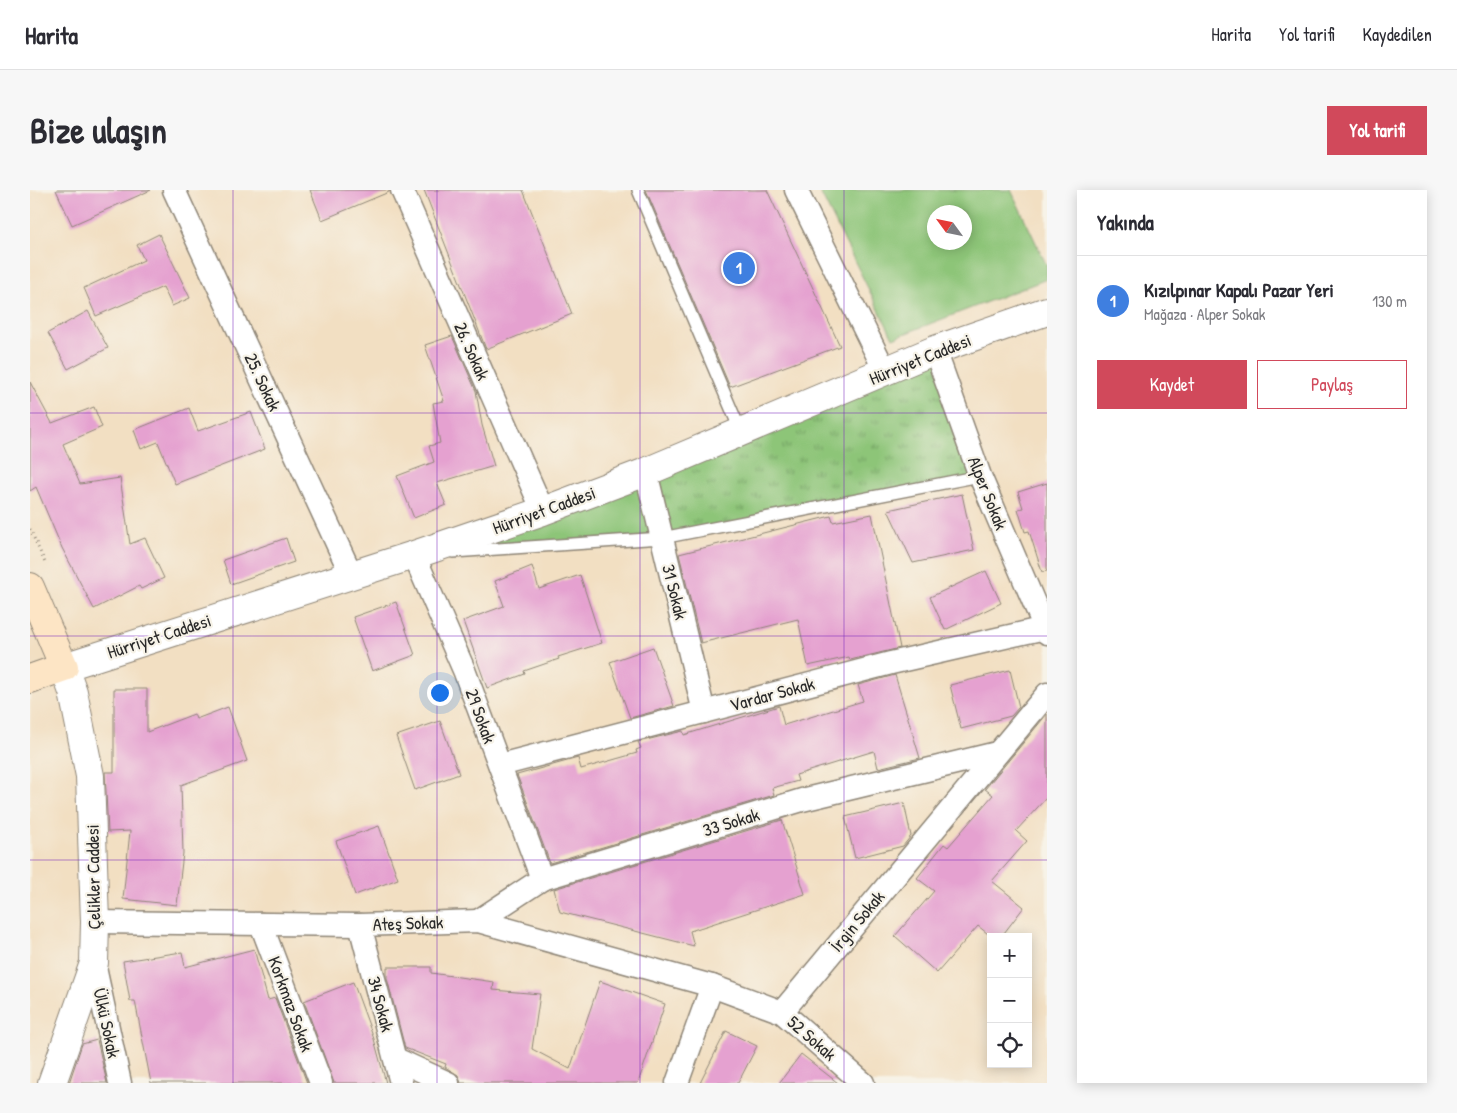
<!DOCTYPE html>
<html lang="tr">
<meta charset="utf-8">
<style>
body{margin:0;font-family:"Patrick Hand",sans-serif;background:#f7f7f7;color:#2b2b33}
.controls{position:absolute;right:15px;bottom:15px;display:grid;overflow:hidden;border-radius:0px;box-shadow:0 2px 12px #0003}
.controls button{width:45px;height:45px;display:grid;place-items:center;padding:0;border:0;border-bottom:1px solid #e1e1e2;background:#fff;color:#2b2b33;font:25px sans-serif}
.compass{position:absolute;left:897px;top:15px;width:45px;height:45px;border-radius:50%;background:#fff;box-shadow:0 2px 12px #0003;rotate:303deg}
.you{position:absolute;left:409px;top:502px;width:18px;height:18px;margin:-12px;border:4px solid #fff;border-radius:50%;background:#1a73e8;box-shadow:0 0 0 8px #1a73e833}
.badge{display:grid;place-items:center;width:32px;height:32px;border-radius:50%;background:#d1495b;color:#fff;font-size:16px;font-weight:700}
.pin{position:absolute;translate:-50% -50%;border:2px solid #fff;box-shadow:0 1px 5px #0006}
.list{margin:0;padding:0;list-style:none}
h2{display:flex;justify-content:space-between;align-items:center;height:65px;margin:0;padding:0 20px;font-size:21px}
h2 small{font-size:16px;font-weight:400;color:#7c7c81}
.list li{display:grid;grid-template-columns:32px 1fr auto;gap:15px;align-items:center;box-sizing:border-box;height:90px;padding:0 20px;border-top:1px solid #e1e1e2}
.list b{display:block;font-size:19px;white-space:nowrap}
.list p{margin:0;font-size:16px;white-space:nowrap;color:#7c7c81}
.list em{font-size:16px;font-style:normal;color:#7c7c81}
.actions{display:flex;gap:10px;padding:15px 20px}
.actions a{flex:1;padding:11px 0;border:1px solid #d1495b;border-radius:0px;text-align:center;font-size:18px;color:#d1495b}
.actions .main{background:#d1495b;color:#fff}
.icon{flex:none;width:28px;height:28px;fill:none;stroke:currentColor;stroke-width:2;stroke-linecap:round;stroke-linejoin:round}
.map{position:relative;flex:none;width:1017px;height:893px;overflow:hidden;border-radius:0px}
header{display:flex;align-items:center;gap:30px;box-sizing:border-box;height:70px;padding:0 25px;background:#fff;border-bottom:1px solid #e1e1e2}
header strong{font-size:24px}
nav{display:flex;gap:28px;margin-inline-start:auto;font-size:18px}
.intro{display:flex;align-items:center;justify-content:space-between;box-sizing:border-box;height:120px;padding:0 30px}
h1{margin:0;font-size:35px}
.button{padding:12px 22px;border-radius:0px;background:#d1495b;color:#fff;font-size:18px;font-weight:700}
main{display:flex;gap:30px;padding:0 30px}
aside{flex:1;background:#fff;border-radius:0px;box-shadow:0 2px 12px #0003}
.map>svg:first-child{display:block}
.green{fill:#8dc578;stroke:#5c7852;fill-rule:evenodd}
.park{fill:url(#park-tufts);stroke:#5c7852}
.building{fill:#e5a1d0}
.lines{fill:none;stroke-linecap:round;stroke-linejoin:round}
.service-casing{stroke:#8e8576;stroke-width:14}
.minor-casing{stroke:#8e8576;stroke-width:25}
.tertiary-casing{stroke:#8e8576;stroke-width:30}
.secondary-casing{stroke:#8e8576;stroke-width:30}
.path{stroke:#8e8576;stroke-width:3;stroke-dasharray:1 4;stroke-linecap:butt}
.service{stroke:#fff;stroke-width:11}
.minor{stroke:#fff;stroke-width:22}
.tertiary{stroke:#fff;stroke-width:28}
.secondary{stroke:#fde5c5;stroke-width:28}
.grid{fill:none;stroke:#7b2cbf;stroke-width:1;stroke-opacity:0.55}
.labels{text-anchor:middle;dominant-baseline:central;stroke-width:4.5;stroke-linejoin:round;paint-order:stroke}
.street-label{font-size:18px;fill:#2b2b2b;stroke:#f7f3e8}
</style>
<header>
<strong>Harita</strong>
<nav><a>Harita</a><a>Yol tarifi</a><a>Kaydedilen</a></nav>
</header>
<div class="intro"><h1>Bize ulaşın</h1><a class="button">Yol tarifi</a></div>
<main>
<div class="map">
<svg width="1017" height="893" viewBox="0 0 1017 893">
<defs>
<pattern id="park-tufts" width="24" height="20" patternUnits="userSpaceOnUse" patternTransform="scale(1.25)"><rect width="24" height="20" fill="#8dc578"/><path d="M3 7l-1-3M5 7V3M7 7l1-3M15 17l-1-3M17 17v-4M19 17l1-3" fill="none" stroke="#73a063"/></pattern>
</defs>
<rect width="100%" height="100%" fill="#f7f3e8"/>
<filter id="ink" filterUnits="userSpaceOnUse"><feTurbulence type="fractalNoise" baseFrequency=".02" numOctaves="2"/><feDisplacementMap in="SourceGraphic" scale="10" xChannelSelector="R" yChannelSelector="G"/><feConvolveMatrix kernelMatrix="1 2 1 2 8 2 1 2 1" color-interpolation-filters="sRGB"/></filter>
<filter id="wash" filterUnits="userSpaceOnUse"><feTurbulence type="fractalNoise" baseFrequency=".0096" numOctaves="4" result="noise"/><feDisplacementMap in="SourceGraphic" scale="20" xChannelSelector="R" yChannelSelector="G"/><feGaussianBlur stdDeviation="1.12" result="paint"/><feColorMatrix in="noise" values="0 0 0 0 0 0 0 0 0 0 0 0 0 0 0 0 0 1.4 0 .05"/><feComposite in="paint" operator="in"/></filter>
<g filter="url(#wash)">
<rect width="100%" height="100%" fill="#f2dfc2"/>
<g class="green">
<path d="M789 0H981L1017 76V89L863 148ZM904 22H934V52H904Z"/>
<polygon points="616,282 632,348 384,365"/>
</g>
<polygon class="park" points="905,160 950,286 632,348 616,282"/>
<g id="blocks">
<g class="building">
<polygon points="26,0 121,0 42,35"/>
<polygon points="280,0 359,0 359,2 292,30"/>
<polygon points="394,0 493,0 542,124 456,159"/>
<polygon points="616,0 737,0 810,156 700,197"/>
<polygon points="129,44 160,108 142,116 133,97 66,126 54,98 114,70 107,55"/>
<polygon points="58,121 78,158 38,179 18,143"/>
<polygon points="422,146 446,201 452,235 464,276 407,293 416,315 384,328 367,286 404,272 399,256 410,253 403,213 414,211 395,155"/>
<polygon points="0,192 22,233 64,217 72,237 33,254 50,294 90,288 100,354 115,348 134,388 111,399 109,396 64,419 32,358 6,297 0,301"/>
<polygon points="159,218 168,241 221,222 235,259 145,294 128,252 111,259 104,240"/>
<polygon points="1017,293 1017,381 1012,382 999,341 995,342 988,319 993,318 988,302"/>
<polygon points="932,304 944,360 883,373 858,320"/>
<polygon points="842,324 870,458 820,470 819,467 778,476 768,429 671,453 649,364 801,326 803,332"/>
<polygon points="256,348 264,372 201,394 193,370"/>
<polygon points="502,376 509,399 550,385 572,453 528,467 529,469 494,481 495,484 457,498 433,431 474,416 465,391"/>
<polygon points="956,381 971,413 915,440 900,407"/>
<polygon points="366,412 385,465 342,481 323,427"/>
<polygon points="623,457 644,516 600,528 580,472"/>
<polygon points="980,480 989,517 981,526 931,539 920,495"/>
<polygon points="865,485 890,568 848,578 844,561 766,585 768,591 742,598 744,605 520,673 487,585 548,568 551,579 607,563 606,560 611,558 608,552 653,541 654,545 749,516 754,535 833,511 828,495"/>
<polygon points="84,499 117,499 117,542 164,524 166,529 198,517 217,571 151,595 153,663 147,715 93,709 100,641 78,642 75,582 84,582"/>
<polygon points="1017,524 1017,607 986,641 997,651 962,691 994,717 971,747 962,747 948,736 907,783 865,746 904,701 887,688 914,654 918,657 963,605 955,599"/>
<polygon points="410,531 429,584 385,600 366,546"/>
<polygon points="874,613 881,646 873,656 825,668 815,627"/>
<polygon points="752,630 775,704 660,741 664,756 530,722 524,699"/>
<polygon points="349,636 368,689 325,705 306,651"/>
<polygon points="224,759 238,810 245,808 277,893 121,893 105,811 100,811 93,771 152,762 155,777"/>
<polygon points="357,777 401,777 401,783 464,792 463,800 510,804 502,859 540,879 570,791 635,814 608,893 431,893 428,885 415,877 416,874 375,858 357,788"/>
<polygon points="323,792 344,849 356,893 304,893 274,811"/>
<polygon points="696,841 727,856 708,893 670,893"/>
<polygon points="67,850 77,893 39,893 52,854"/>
<polygon points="771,864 808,893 749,893"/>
</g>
</g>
</g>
<g filter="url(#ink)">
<use href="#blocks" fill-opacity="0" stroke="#8e8576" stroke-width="1"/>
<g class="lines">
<g class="service-casing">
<g id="service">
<polyline points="608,0 711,242"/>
<polyline points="423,362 632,348 950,286"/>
</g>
</g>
<g class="minor-casing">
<g id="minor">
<polyline points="144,0 321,384"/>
<polyline points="372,0 513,321"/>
<polyline points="766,0 856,183"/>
<polyline points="905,160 950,286 1017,443"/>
<polyline points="616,282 674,522"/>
<polyline points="384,365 434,480 512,689"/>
<polyline points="470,575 861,473 1015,438"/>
<polyline points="448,731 512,689 772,610 967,563"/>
<polyline points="65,732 330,735 448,731 682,796 752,822 833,893"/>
<polyline points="231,734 291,893"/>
<polyline points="330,735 371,893"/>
<polyline points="64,773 90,893"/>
<polyline points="752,822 1017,504"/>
<polyline points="366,869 418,893"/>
<polyline points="647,893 682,796"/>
</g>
</g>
<g class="tertiary-casing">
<polyline id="tertiary" points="22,893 64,773 65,732 60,586 43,502 34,477 384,365 513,321 616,282 905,160 1017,121"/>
</g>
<g class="secondary-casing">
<polyline id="secondary" points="0,397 34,477 0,489"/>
</g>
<polyline class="path" points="0,339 16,375"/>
<use href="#service" class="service"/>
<use href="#minor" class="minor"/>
<use href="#tertiary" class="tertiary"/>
<use href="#secondary" class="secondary"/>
</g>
</g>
<path class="grid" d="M203 0V893M407 0V893M610 0V893M814 0V893M0 223H1017M0 446H1017M0 670H1017"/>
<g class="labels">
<g class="street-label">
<text transform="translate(442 161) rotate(66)">26. Sokak</text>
<text transform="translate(890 169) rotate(-22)">Hürriyet Caddesi</text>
<text transform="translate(233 192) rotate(65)">25. Sokak</text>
<text transform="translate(958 303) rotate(68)">Alper Sokak</text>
<text transform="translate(514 320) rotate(-20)">Hürriyet Caddesi</text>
<text transform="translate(645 402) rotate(76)">31 Sokak</text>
<text transform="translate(129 446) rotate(-18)">Hürriyet Caddesi</text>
<text transform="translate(742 504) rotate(-15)">Vardar Sokak</text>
<text transform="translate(451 526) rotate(70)">29 Sokak</text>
<text transform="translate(701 632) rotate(-17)">33 Sokak</text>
<text transform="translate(63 687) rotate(-91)">Çelikler Caddesi</text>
<text transform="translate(827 731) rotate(-50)">İrgin Sokak</text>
<text transform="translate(378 733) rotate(-2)">Ateş Sokak</text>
<text transform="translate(261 814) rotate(70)">Korkmaz Sokak</text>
<text transform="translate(351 814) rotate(75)">34 Sokak</text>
<text transform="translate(77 833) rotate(78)">Ülkü Sokak</text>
<text transform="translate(782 848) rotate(41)">52 Sokak</text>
</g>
</g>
</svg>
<div class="controls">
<button>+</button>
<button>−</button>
<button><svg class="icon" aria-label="locate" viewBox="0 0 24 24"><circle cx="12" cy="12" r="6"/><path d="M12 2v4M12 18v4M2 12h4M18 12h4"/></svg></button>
</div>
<svg class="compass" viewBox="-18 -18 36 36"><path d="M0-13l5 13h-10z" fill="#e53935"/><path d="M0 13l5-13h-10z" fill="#7c7c81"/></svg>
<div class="you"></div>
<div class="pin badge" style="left:709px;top:78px;background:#3f7fe0">1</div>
</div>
<aside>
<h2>Yakında<small></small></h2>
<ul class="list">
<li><span class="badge" style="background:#3f7fe0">1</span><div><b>Kızılpınar Kapalı Pazar Yeri</b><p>Mağaza · Alper Sokak</p></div><em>130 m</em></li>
</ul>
<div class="actions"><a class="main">Kaydet</a><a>Paylaş</a></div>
</aside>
</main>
